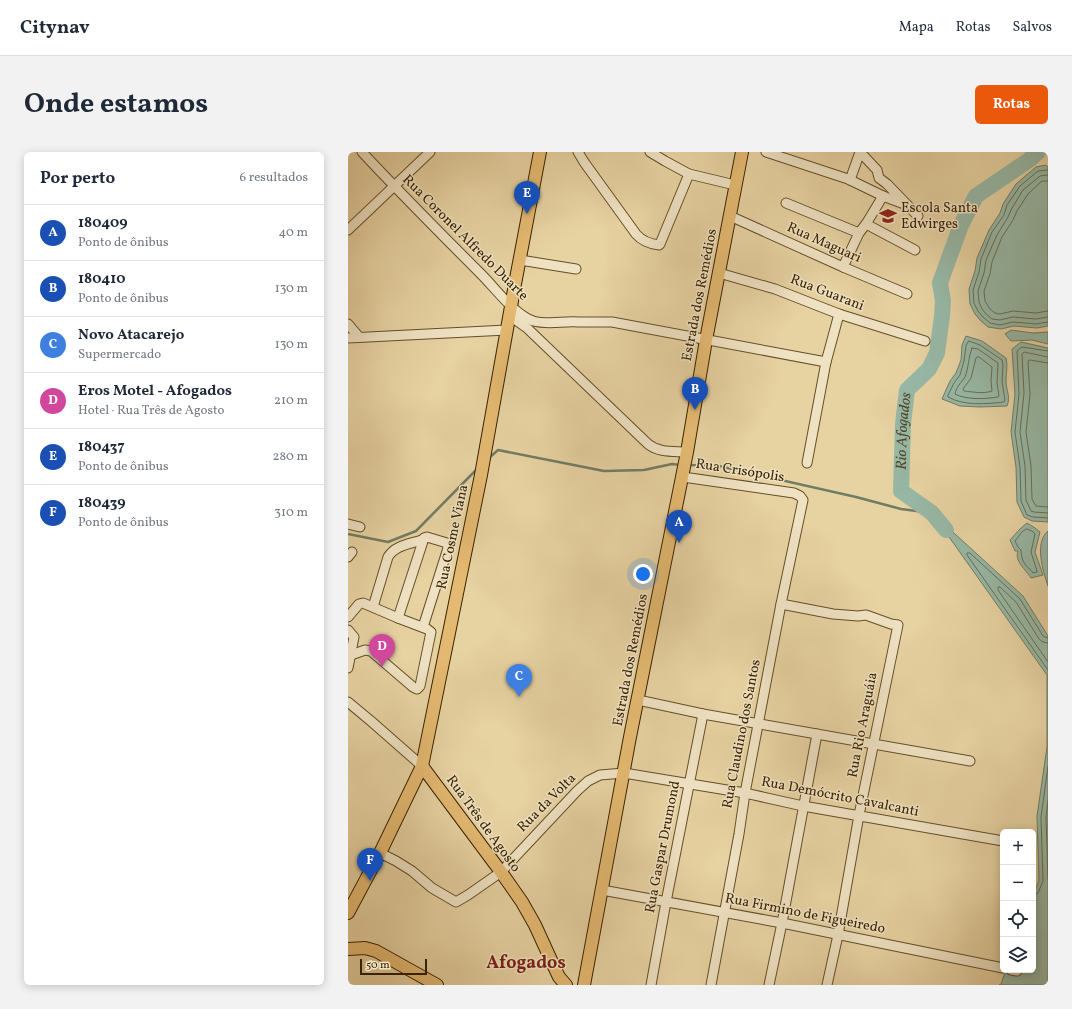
<!DOCTYPE html>
<html lang="pt">
<meta charset="utf-8">
<style>
body{margin:0;font-family:Vollkorn,serif;background:#f2f2f3;color:#1f2937}
.controls{position:absolute;right:12px;bottom:12px;display:grid;overflow:hidden;border-radius:6px;box-shadow:0 2px 10px #0003}
.controls button{width:36px;height:36px;display:grid;place-items:center;padding:0;border:0;border-bottom:1px solid #e0e1e3;background:#fff;color:#1f2937;font:20px sans-serif}
.scale{position:absolute;left:12px;bottom:10px;width:67px;box-sizing:border-box;padding-left:4px;border:2px solid #392300;border-top:0;font-size:11px;line-height:14px;white-space:nowrap;color:#392300;-webkit-text-stroke:3px #efe2c3;paint-order:stroke}
.you{position:absolute;left:295px;top:422px;width:14px;height:14px;margin:-10px;border:3px solid #fff;border-radius:50%;background:#1a73e8;box-shadow:0 0 0 6px #1a73e833}
.badge{display:grid;place-items:center;width:26px;height:26px;border-radius:50%;background:#ea580c;color:#fff;font-size:13px;font-weight:700}
.pin{position:absolute;translate:-50% -33px;filter:drop-shadow(0 1px 2px #0008)}
.pin::after{content:'';position:absolute;top:21px;width:14px;height:12px;background:inherit;clip-path:polygon(0 0,100% 0,50% 100%)}
.list{margin:0;padding:0;list-style:none}
h2{display:flex;justify-content:space-between;align-items:center;height:52px;margin:0;padding:0 16px;font-size:17px}
h2 small{font-size:13px;font-weight:400;color:#747a83}
.list li{display:grid;grid-template-columns:26px 1fr auto;gap:12px;align-items:center;box-sizing:border-box;height:56px;padding:0 16px;border-top:1px solid #e0e1e3}
.list b{display:block;font-size:15px;white-space:nowrap}
.list p{margin:0;font-size:13px;white-space:nowrap;color:#747a83}
.list em{font-size:13px;font-style:normal;color:#747a83}
.icon{flex:none;width:22px;height:22px;fill:none;stroke:currentColor;stroke-width:2;stroke-linecap:round;stroke-linejoin:round}
.map{position:relative;flex:none;width:700px;height:833px;overflow:hidden;border-radius:6px}
header{display:flex;align-items:center;gap:24px;box-sizing:border-box;height:56px;padding:0 20px;background:#fff;border-bottom:1px solid #e0e1e3}
header strong{font-size:19px}
nav{display:flex;gap:22px;margin-inline-start:auto;font-size:14px}
.intro{display:flex;align-items:center;justify-content:space-between;box-sizing:border-box;height:96px;padding:0 24px}
h1{margin:0;font-size:28px}
.button{padding:10px 18px;border-radius:6px;background:#ea580c;color:#fff;font-size:14px;font-weight:700}
main{display:flex;gap:24px;padding:0 24px}
aside{flex:1;background:#fff;border-radius:6px;box-shadow:0 2px 10px #0003}
.map>svg:first-child{display:block}
.water{fill:#97b8a6;stroke:#717c64}
.lines{fill:none;stroke-linecap:round;stroke-linejoin:round}
.shore{stroke:#686e53;stroke-width:1}
.stream{stroke:#717c64;stroke-width:2.5}
.river{stroke:#97b8a6;stroke-width:16}
.minor-casing{stroke:#644f28;stroke-width:11}
.major-casing{stroke:#392300;stroke-width:14}
.minor{stroke:#efe2c3;stroke-width:9}
.major{stroke:#e4b971;stroke-width:12}
.labels{text-anchor:middle;dominant-baseline:central;stroke-width:3;stroke-linejoin:round;paint-order:stroke}
.poi-label{font-size:14px;fill:#392300;stroke:#efe2c3;text-anchor:start}
.street-label{font-size:14px;fill:#392300;stroke:#efe2c3}
.water-label{font-size:15px;font-style:italic;fill:#50482a;stroke:#efe2c3}
.district-label{font-size:18px;font-weight:bold;fill:#7a1f14;stroke:#efe2c3}
</style>
<header>
<strong>Citynav</strong>
<nav><a>Mapa</a><a>Rotas</a><a>Salvos</a></nav>
</header>
<div class="intro"><h1>Onde estamos</h1><a class="button">Rotas</a></div>
<main>
<aside>
<h2>Por perto<small>6 resultados</small></h2>
<ul class="list">
<li><span class="badge" style="background:#1a4fb4">A</span><div><b>180409</b><p>Ponto de ônibus</p></div><em>40 m</em></li>
<li><span class="badge" style="background:#1a4fb4">B</span><div><b>180410</b><p>Ponto de ônibus</p></div><em>130 m</em></li>
<li><span class="badge" style="background:#3f7fe0">C</span><div><b>Novo Atacarejo</b><p>Supermercado</p></div><em>130 m</em></li>
<li><span class="badge" style="background:#d1479c">D</span><div><b>Eros Motel - Afogados</b><p>Hotel · Rua Três de Agosto</p></div><em>210 m</em></li>
<li><span class="badge" style="background:#1a4fb4">E</span><div><b>180437</b><p>Ponto de ônibus</p></div><em>280 m</em></li>
<li><span class="badge" style="background:#1a4fb4">F</span><div><b>180439</b><p>Ponto de ônibus</p></div><em>310 m</em></li>
</ul>
</aside>
<div class="map">
<svg width="700" height="833" viewBox="0 0 700 833">
<rect width="100%" height="100%" fill="#e7d2a2"/>
<filter id="stains"><feTurbulence type="fractalNoise" baseFrequency=".005" numOctaves="4"/><feColorMatrix values="0 0 0 0 .2 0 0 0 0 .09 0 0 0 0 .02 0 0 0 .5 -.17"/></filter>
<radialGradient id="worn" r=".72"><stop offset=".6" stop-color="#630" stop-opacity="0"/><stop offset="1" stop-color="#630" stop-opacity=".3"/></radialGradient>
<g class="water">
<polygon points="698,13 700,15 700,174 689,176 666,174 653,177 640,175 632,168 627,162 622,152 621,137 627,119 629,106 641,78 652,61 655,52 668,32 688,15"/>
<polygon points="663,178 685,181 700,180 700,192 684,188 663,189 657,182"/>
<path d="M618 184 634 189 658 206C660 214 658 221 658 229 658 238 663 245 659 254L632 255 612 254 594 247 602 229 608 221 613 208 614 193Z"/>
<polygon points="673,190 700,196 700,370 684,369 676,365 669,350 668,315 663,280 667,242 664,197"/>
<polygon points="584,361 675,444 700,484 700,833 651,833 653,832 658,818 685,818 685,742 691,729 689,664 699,595 699,523"/>
<path d="M679 371 687 376 692 380 687 400 695 423 683 426C678 418 666 409 670 399H667L662 388 672 377Z"/>
<path d="M700 379V434C695 419 686 391 700 379Z"/>
</g>
<g class="lines">
<g class="shore">
<polyline points="700,18 690,19 672,34 659,53 656,63 644,80 633,107 631,120 625,138 626,151 630,159 635,165 642,171 652,173 665,170 688,172 700,170"/>
<polyline points="700,23 692,24 675,38 664,56 660,65 649,83 638,108 636,121 630,139 631,150 634,157 638,162 644,167 652,168 665,165 688,167 700,165"/>
<polyline points="700,29 694,29 680,42 669,59 665,68 654,85 644,110 642,122 636,139 637,149 642,157 647,161 652,162 665,159 688,161 700,159"/>
<path d="M621 189 632 193 654 208 655 213 654 230 657 248 656 250C638 252 616 254 600 245V243L606 231 612 223 616 209 618 194Z"/>
<path d="M624 196 630 197 650 211 649 231 651 244 650 245C638 247 618 248 607 242 608 235 613 231 617 225 621 216 620 205 624 196Z"/>
<polyline points="700,199 674,195 669,199 671,242 667,280 672,315 673,349 679,363 685,365 700,366"/>
<path d="M631 205 644 215 643 229 644 239C636 242 625 240 616 239L615 237 623 226 628 206Z"/>
<polyline points="700,205 676,200 674,202 676,241 672,280 677,314 678,348 683,359 686,360 700,361"/>
<polyline points="700,211 682,208 680,209 682,243 678,280 683,314 684,347 688,354 700,355"/>
<path d="M679 377 684 379 687 382 683 400 689 419V420L685 421C683 417 679 416 677 412 674 409 673 402 673 398L670 395 667 389 674 380Z"/>
<polyline points="700,486 697,485 695,484 672,447 622,401 619,401 619,403 700,518"/>
<polyline points="700,491 695,490 691,487 668,450 652,435 650,435 650,438 700,510"/>
<polyline points="700,648 698,665 700,727"/>
<polyline points="685,743 690,741 695,729 693,665 700,614"/>
</g>
<g class="stream">
<polyline points="140,307 150,298 256,319 296,318 324,312 333,313"/>
<polyline points="340,313 371,314 508,345 553,357 584,361"/>
<polyline points="0,382 40,390 68,379 129,317"/>
</g>
<path class="river" id="s1" d="M598 378 584 361 553 339 555 272 559 238 581 217 589 201 594 164 595 149 592 131 613 73 628 44 681 8 690 0"/>
<g class="minor-casing">
<g id="minor">
<path d="M14 0C53 42 93 82 133 122 148 137 166 162 185 169 200 173 215 169 230 170 242 170 253 170 264 170L478 210"/>
<path d="M230 0 236 10 288 82C294 89 302 92 311 93L312 92 341 22"/>
<polyline points="302,0 317,9 341,22 387,33"/>
<polyline points="418,0 500,27 535,44 559,53"/>
<polyline points="512,0 529,18 531,26 539,32 570,64"/>
<polyline points="502,28 512,0"/>
<polyline points="438,51 511,81"/>
<polyline points="382,64 495,115 559,142"/>
<polyline points="518,72 567,98"/>
<polyline points="0,78 82,0"/>
<polyline points="172,108 228,117"/>
<polyline points="495,115 511,81 518,72 535,44"/>
<polyline points="371,121 427,137 491,162 577,189"/>
<path d="M162 164 179 176 300 292C311 301 325 299 339 300"/>
<polyline points="0,172 11,185"/>
<polyline points="0,186 159,178"/>
<polyline points="459,311 478,210 491,162"/>
<polyline points="335,325 446,341 452,344 455,348 433,452 397,641 391,682 363,833"/>
<polyline points="0,372 12,375"/>
<polyline points="0,405 4,400"/>
<polyline points="433,452 485,462 510,464 518,463 543,472 550,473 511,663 490,783 479,833"/>
<path d="M25 455 40 405C47 393 62 392 74 388"/>
<polyline points="0,465 11,452 15,451 50,466 79,477 83,480 72,534 69,537 65,535 23,499 17,498 3,503"/>
<polyline points="50,466 76,386 79,385 99,391 100,396 75,475"/>
<polyline points="0,478 6,485 0,516"/>
<polyline points="290,548 355,562 622,609"/>
<polyline points="0,550 24,570 74,614"/>
<polyline points="32,701 48,709 64,719 84,736 108,750 120,743 153,720 229,639 240,629 252,623 276,621 397,641 455,654 655,689"/>
<polyline points="254,738 434,771 655,816"/>
<polyline points="663,818 669,819"/>
<polyline points="303,833 318,750 355,562"/>
<polyline points="421,833 434,771 469,582"/>
</g>
</g>
<g class="major-casing">
<g id="major">
<polyline points="74,614 153,720 174,750 187,773 203,808 211,825 218,833"/>
<polyline points="0,761 32,701 74,614 133,323 167,132 192,0"/>
<polyline points="0,797 17,796 28,799 89,833"/>
<polyline points="236,833 282,585 339,300 358,188 394,0"/>
</g>
</g>
<use href="#minor" class="minor"/>
<use href="#major" class="major"/>
</g>
<defs>
<g id="school-bare" transform="scale(1.38)"><path d="M0-5L7-2L0 1L-7-2ZM-4 1L0 2.5L4 1V4Q0 6-4 4Z" fill="#8f2418" stroke="#efe2c3" stroke-width="2.5" paint-order="stroke"/></g>
</defs>
<g fill-rule="evenodd">
<use href="#school-bare" x="540" y="64"/>
</g>
<g class="labels">
<g class="poi-label">
<text x="553" y="56">Escola Santa<tspan x="553" dy="16">Edwirges</tspan></text>
</g>
<g class="street-label">
<text transform="translate(117 86) rotate(45)">Rua Coronel Alfredo Duarte</text>
<text transform="translate(476 91) rotate(24)">Rua Maguari</text>
<text transform="translate(479 141) rotate(21)">Rua Guarani</text>
<text transform="translate(352 143) rotate(-79)">Estrada dos Remédios</text>
<text transform="translate(392 319) rotate(9)">Rua Crisópolis</text>
<text transform="translate(105 385) rotate(-78)">Rua Cosme Viana</text>
<text transform="translate(283 508) rotate(-79)">Estrada dos Remédios</text>
<text transform="translate(515 573) rotate(-79)">Rua Rio Araguáia</text>
<text transform="translate(394 582) rotate(-79)">Rua Claudino dos Santos</text>
<text transform="translate(492 645) rotate(11)">Rua Demócrito Cavalcanti</text>
<text transform="translate(199 651) rotate(-45)">Rua da Volta</text>
<text transform="translate(135 672) rotate(54)">Rua Três de Agosto</text>
<text transform="translate(315 695) rotate(-79)">Rua Gaspar Drumond</text>
<text transform="translate(457 762) rotate(11)">Rua Firmino de Figueiredo</text>
</g>
<g class="water-label">
<text stroke="none"><textPath href="#s1" startOffset="120">Rio Afogados</textPath></text>
</g>
<g class="district-label">
<text x="178" y="811">Afogados</text>
</g>
</g>
<rect width="100%" height="100%" filter="url(#stains)"/>
<rect width="100%" height="100%" fill="url(#worn)"/>
</svg>
<div class="controls">
<button>+</button>
<button>−</button>
<button><svg class="icon" aria-label="locate" viewBox="0 0 24 24"><circle cx="12" cy="12" r="6"/><path d="M12 2v4M12 18v4M2 12h4M18 12h4"/></svg></button>
<button><svg class="icon" aria-label="layers" viewBox="0 0 24 24"><path d="M12 4l9 5-9 5-9-5zM3 14l9 5 9-5"/></svg></button>
</div>
<div class="scale">50 m</div>
<div class="you"></div>
<div class="pin badge" style="left:331px;top:391px;background:#1a4fb4">A</div>
<div class="pin badge" style="left:347px;top:258px;background:#1a4fb4">B</div>
<div class="pin badge" style="left:171px;top:545px;background:#3f7fe0">C</div>
<div class="pin badge" style="left:34px;top:515px;background:#d1479c">D</div>
<div class="pin badge" style="left:179px;top:62px;background:#1a4fb4">E</div>
<div class="pin badge" style="left:22px;top:729px;background:#1a4fb4">F</div>
</div>
</main>
